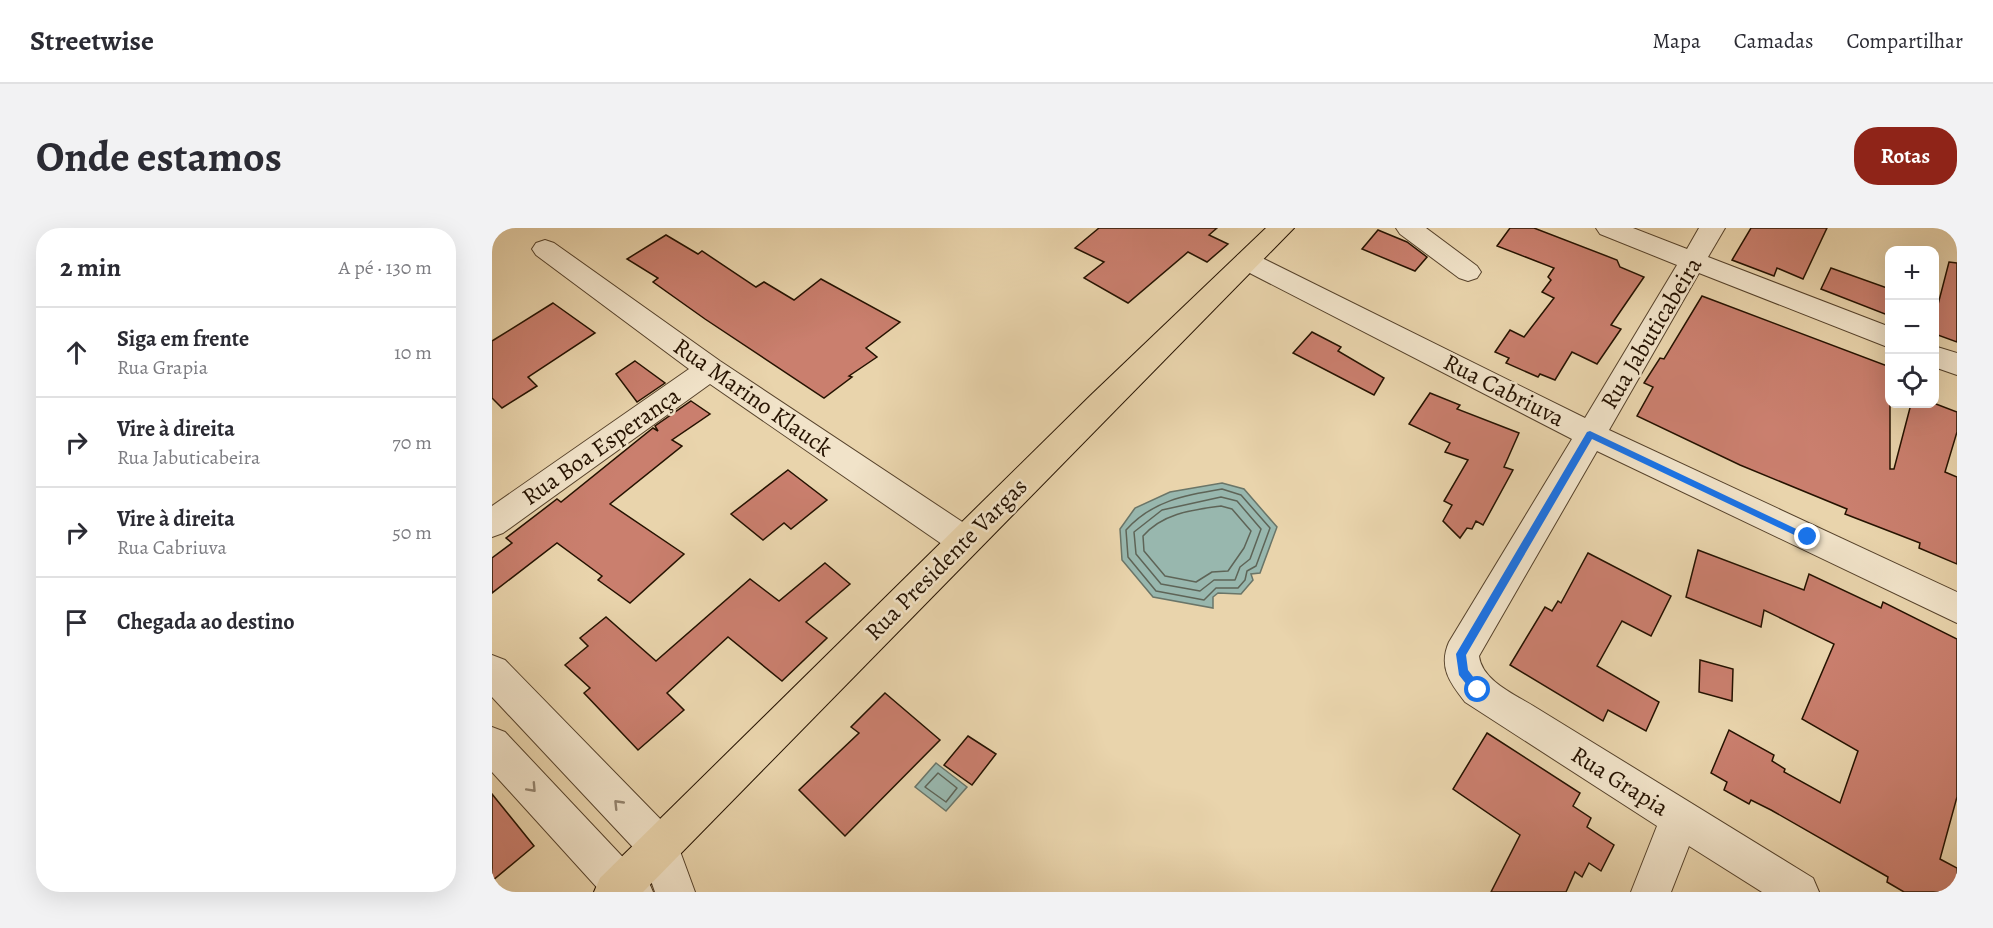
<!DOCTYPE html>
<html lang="pt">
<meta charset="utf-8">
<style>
body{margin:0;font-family:Alegreya,serif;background:#f2f2f3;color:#2b2b33}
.controls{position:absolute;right:18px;top:18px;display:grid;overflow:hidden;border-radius:12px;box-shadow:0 6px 24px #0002}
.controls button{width:54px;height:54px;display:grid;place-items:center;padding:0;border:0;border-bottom:2px solid #e1e1e2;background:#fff;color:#2b2b33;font:30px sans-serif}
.stop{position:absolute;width:18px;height:18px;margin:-14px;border:4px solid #1a73e8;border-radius:50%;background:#fff}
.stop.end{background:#1a73e8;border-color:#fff;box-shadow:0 2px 6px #0008}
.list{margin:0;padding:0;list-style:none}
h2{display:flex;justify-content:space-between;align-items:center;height:78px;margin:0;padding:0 24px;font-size:26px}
h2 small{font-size:20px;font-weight:400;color:#7c7c81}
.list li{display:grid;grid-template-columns:39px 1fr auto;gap:18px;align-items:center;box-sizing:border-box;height:90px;padding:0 24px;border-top:2px solid #e1e1e2}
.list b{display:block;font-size:22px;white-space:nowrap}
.list p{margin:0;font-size:20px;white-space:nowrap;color:#7c7c81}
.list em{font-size:20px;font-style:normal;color:#7c7c81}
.icon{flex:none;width:33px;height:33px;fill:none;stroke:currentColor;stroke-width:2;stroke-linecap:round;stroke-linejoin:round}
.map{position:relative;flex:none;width:1465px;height:664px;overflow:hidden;border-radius:24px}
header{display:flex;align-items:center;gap:36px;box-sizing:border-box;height:84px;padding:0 30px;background:#fff;border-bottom:2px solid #e1e1e2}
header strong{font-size:28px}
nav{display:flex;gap:33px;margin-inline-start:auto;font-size:21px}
.intro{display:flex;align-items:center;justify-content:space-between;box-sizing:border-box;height:144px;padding:0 36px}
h1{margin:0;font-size:42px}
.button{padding:15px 27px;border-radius:24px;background:#8f2418;color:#fff;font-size:21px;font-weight:700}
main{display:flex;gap:36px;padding:0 36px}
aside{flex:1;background:#fff;border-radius:24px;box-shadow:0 6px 24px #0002}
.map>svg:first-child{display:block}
.water{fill:#98b7ae;stroke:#6a7568;stroke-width:1.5}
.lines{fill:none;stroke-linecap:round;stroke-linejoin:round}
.shore{stroke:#5e6457;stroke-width:1.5}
.building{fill:#ca7f6e;stroke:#251200;stroke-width:1.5}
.minor-casing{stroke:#56422b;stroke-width:2}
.major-casing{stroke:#251200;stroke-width:2}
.minor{fill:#f1e3c9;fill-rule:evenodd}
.major{fill:#e9d4ac;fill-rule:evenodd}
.oneway{stroke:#95856f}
.route{fill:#1a73e8}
.labels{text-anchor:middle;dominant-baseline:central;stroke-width:5;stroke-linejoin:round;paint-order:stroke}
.street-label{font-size:24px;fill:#251200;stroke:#f1e3c9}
</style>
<header>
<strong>Streetwise</strong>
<nav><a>Mapa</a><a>Camadas</a><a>Compartilhar</a></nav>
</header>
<div class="intro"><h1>Onde estamos</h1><a class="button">Rotas</a></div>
<main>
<aside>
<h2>2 min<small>A pé · 130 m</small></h2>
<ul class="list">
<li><svg class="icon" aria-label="ahead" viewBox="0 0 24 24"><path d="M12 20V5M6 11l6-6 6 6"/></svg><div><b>Siga em frente</b><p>Rua Grapia</p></div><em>10 m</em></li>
<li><svg class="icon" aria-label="right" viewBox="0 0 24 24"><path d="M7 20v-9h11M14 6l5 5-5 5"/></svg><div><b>Vire à direita</b><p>Rua Jabuticabeira</p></div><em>70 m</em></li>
<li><svg class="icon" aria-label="right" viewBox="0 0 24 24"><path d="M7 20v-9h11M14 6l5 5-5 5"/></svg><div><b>Vire à direita</b><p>Rua Cabriuva</p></div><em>50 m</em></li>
<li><svg class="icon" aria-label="arrive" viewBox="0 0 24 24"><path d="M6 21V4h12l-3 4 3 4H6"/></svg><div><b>Chegada ao destino</b></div></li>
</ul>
</aside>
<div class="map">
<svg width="1465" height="664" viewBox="0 0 1465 664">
<rect width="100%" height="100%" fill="#e9d4ac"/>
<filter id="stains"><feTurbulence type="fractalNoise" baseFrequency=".00333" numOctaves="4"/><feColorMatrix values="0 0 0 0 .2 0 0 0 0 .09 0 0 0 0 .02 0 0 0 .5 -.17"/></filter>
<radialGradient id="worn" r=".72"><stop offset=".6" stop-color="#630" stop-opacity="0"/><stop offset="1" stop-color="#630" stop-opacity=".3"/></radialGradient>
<g class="water">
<polygon points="730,255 752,261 785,299 768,345 759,346 761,352 749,366 726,365 721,369 721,380 661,369 630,332 628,301 643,280 678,264"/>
<polygon points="444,535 475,559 454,583 423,559"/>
</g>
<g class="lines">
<g class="shore">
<path d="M730 261 749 267 778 300 764 338 755 343 753 352 746 360H724L712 372 664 363 636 329 634 302C660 273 693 267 730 261Z"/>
<polygon points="729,269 745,273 769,301 758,331 748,339 743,352 722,352 708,363 669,356 644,326 642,304 670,282"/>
<path d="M729 278 740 281 759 303 752 320 736 343 720 344 704 354 673 348 652 323 651 308C671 285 700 282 729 278Z"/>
<polygon points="446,545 465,560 454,574 433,559"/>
</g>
</g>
<g class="building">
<polygon points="607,0 725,0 717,7 736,16 715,34 696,24 636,75 592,50 612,34 583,20"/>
<polygon points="1018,0 1042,0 1125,32 1128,39 1152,49 1119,97 1129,101 1105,136 1080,124 1063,152 1048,146 1046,149 1014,135 1017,130 1003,124 1018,102 1032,109 1062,70 1050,64 1059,52 1056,49 1062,40 1005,18"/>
<polygon points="1259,0 1335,0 1311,51 1285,40 1282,48 1240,32"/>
<polygon points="886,2 915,14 935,29 923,43 870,21"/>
<polygon points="174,7 206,26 210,23 264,59 272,54 302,72 329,51 408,94 374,120 385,129 357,148 360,149 332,170 213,91 161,54 166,50 135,31"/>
<polygon points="1457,34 1465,35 1465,114 1443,106 1443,88"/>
<polygon points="1339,40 1398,61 1398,88 1329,61"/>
<polygon points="1210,68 1398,139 1398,241 1402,241 1419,176 1444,176 1465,184 1465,204 1453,244 1465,249 1465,336 1427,320 1428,315 1353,286 1355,281 1248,237 1145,188 1161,159 1152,155 1168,130 1172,131"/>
<polygon points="61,75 103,105 36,149 45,158 10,180 0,170 0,113"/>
<polygon points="820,104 849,119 846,123 892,150 882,167 801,125"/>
<polygon points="143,133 173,155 145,174 124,146"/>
<polygon points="938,165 968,177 965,181 1027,205 1012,239 1021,242 991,297 984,293 980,301 975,300 968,310 951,293 960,277 952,273 976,232 953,224 958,215 917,196"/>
<polygon points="199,173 218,186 180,212 190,218 118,276 192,326 138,375 106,352 110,348 65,315 0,365 0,330 20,315 14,310 65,271 69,274 161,200 166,203 163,198"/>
<polygon points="296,242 335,272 299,301 292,295 271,312 239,286"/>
<polygon points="1206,322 1312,362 1317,346 1389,380 1391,374 1465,411 1465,569 1448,631 1465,640 1465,664 1412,664 1395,654 1396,649 1279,582 1259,572 1257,576 1232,562 1235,554 1219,545 1237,502 1282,527 1280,533 1293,541 1292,544 1348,575 1366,523 1310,491 1342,416 1272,382 1269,399 1194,369"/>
<polygon points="1096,325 1179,368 1159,408 1130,393 1105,438 1167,474 1154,503 1116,482 1111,493 1018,437 1053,379 1060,383 1066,373 1069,375"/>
<polygon points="333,335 358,356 314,394 335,410 290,453 236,409 175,465 192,482 146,522 92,465 98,460 73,437 96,418 88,410 114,389 164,433 258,351 287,373"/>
<polygon points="1208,432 1241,441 1240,473 1207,464"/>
<polygon points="393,465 448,512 353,608 307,562 367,505 359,499"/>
<polygon points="995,505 1088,565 1081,578 1099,590 1095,599 1122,617 1109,643 1097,635 1090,649 1083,644 1074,664 999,664 1028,607 961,561"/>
<polygon points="476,508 504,526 480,557 452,537"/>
<polygon points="0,566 42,618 0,653"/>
</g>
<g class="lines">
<g class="minor-casing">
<g id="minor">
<polygon points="904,0 934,0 985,38 989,44 985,50 976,53 967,50 908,6"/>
<path d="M1104 0H1141L1195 21 1207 0H1233L1216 29 1398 99V120L1207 45 1117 202 1465 364V395L1105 223 987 428C990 453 1024 467 1043 479L1321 650 1327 664H1270L1197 618 1179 664H1139L1165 598 973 474C958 455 946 439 957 414L1080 211 746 39 742 33 746 27 755 24 764 27 1093 190 1185 37 1108 6Z"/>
<polygon points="53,12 62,15 228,133 484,303 488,313 484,323 472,327 460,323 218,156 11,305 0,309 0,278 197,141 44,27 40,21 44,15"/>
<polygon points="1442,118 1465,125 1465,147 1442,139"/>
<polygon points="0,427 13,432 181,604 203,664 163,664 151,630 0,469"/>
<polygon points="0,499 13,504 143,642 155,650 161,664 109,664 0,544"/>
</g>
</g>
<g class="major-casing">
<polygon id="major" points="774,0 802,0 151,664 102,664 108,650 598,168"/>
</g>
<use href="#minor" class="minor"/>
<use href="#major" class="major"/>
</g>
<defs><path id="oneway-chevron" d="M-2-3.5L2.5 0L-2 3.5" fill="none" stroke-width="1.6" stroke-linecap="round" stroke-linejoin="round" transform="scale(1.5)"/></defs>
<g class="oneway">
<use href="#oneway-chevron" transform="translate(40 560) rotate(47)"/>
<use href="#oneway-chevron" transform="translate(126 576) rotate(-134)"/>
</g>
<polygon class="route" points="1098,203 1321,309 1319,312 1313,312 1100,211 974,427 976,442 991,462 990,466 982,466 967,447 964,426 1095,204"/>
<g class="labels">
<g class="street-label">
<text transform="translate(1159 105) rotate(-59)">Rua Jabuticabeira</text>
<text transform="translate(1012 162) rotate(27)">Rua Cabriuva</text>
<text transform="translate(261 169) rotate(35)">Rua Marino Klauck</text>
<text transform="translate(109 218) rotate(-35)">Rua Boa Esperança</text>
<text transform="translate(454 331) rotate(-45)">Rua Presidente Vargas</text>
<text transform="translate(1128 553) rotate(32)">Rua Grapia</text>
</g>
</g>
<rect width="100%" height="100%" filter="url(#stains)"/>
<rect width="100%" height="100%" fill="url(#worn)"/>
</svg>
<div class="controls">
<button>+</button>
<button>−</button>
<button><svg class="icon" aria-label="locate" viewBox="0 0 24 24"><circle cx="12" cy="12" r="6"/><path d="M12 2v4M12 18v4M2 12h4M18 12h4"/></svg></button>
</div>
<div class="stop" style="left:986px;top:462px"></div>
<div class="stop end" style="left:1316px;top:309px"></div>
</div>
</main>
